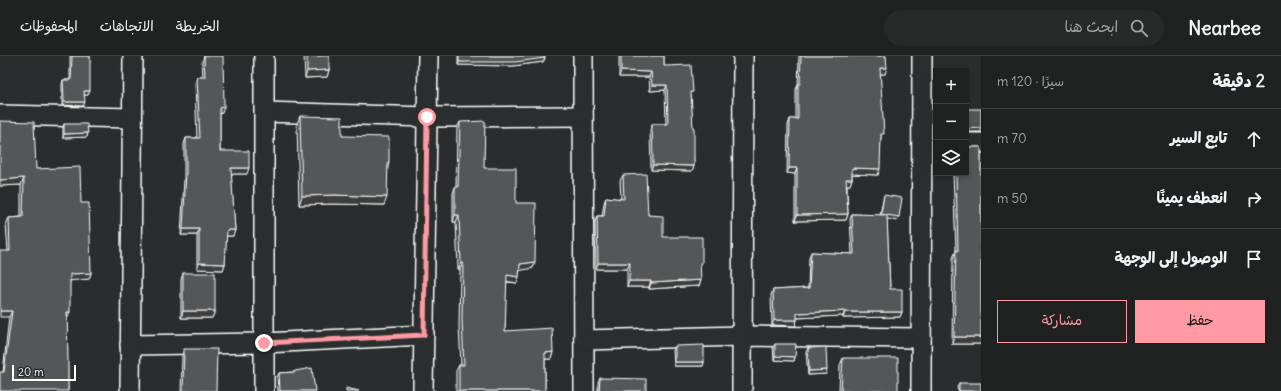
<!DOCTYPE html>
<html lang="ar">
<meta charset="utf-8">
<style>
body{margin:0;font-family:Delius,"Playpen Sans Arabic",sans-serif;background:#282a2a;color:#f1f3f6;direction:rtl}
.controls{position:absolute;right:12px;top:12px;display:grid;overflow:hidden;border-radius:0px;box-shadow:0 2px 6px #0003}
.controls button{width:36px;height:36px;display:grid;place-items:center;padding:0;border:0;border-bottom:1px solid #3d3f40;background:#202222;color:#f1f3f6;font:20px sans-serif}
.scale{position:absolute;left:12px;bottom:10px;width:64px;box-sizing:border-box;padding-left:4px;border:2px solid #fff;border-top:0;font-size:11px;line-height:14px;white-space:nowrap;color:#fff;-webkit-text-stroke:3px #2a2d2e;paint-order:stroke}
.stop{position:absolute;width:12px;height:12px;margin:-9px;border:3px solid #ff9aa2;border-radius:50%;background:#fff}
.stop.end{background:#ff9aa2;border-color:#fff;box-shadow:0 1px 4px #0008}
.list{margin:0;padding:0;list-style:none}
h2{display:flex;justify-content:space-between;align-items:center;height:52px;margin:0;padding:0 16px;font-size:17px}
h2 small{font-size:13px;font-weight:400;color:#a2a4a5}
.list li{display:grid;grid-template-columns:26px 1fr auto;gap:12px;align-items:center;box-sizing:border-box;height:60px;padding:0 16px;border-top:1px solid #3d3f40}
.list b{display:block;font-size:15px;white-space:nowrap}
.list em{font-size:13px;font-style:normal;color:#a2a4a5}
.actions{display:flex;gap:8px;padding:12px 16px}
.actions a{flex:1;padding:9px 0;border:1px solid #ff9aa2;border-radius:0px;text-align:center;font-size:14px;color:#ff9aa2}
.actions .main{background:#ff9aa2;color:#111}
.icon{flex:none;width:22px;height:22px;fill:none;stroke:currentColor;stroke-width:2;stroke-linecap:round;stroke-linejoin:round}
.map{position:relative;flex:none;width:981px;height:335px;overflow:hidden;direction:ltr}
header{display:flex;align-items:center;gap:24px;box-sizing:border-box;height:56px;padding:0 20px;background:#202222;border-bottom:1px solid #3d3f40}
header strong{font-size:19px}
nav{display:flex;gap:22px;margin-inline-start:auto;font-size:14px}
.search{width:280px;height:36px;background:#282a2a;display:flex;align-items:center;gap:10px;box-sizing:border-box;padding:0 14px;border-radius:22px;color:#a2a4a5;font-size:15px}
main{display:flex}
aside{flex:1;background:#202222}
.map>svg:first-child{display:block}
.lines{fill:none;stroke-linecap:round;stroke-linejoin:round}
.street-casing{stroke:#fff;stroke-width:22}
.street{stroke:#2a2d2e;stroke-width:19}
.wall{fill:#494b4c;stroke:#fff}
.shaded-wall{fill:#3c3d3e;stroke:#fff}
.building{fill:#555758;stroke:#fff}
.route{stroke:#ff9aa2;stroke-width:5}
</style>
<header>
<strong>Nearbee</strong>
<div class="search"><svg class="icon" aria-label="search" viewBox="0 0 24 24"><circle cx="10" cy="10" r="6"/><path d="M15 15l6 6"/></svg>ابحث هنا</div>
<nav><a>الخريطة</a><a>الاتجاهات</a><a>المحفوظات</a></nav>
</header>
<main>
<aside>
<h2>2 دقيقة<small>سيرًا · 120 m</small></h2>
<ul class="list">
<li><svg class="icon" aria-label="ahead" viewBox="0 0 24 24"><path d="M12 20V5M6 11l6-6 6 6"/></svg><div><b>تابع السير</b></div><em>70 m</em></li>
<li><svg class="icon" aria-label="right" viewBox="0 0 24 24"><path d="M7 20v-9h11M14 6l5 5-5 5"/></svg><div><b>انعطف يمينًا</b></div><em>50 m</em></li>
<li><svg class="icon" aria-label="arrive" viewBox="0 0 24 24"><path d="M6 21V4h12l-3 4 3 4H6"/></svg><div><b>الوصول إلى الوجهة</b></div></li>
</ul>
<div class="actions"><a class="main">حفظ</a><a>مشاركة</a></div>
</aside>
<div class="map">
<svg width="981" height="335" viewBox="0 0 981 335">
<rect width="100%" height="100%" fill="#2a2d2e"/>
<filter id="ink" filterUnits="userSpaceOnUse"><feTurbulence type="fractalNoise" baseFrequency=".025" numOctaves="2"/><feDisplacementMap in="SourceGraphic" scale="8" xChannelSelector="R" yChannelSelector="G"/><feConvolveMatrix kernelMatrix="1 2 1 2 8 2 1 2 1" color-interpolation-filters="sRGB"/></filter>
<g filter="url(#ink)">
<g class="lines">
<g class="street-casing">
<g id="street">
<polyline points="583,0 584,335"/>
<polyline points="265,56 427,61 583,60"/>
<polyline points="0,59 132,62"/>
<polyline points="966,87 981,87"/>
<polyline points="584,284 742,280 921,282"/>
<polyline points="130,289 264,287 424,279"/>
<polyline points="130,335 133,0"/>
<polyline points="264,335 264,0"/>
<polyline points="423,335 428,0"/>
<polyline points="742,335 743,0"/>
<polyline points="921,335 922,0"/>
</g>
</g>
<use href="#street" class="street"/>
</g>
<g class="wall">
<polygon points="70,0 90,0 88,39 84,39 83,50 62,49 62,28 63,24 70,24"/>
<polygon points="204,0 222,57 220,58 220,95 247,118 231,118 235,174 233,180 226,180 225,208 223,214 197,213 197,179 181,179 184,122 184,88 186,82 197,82 195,27 197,21 203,21 202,6"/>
<polygon points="304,0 329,0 329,14 327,21 305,22"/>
<polygon points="458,0 544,0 545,2 543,6 513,10 458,9"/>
<polygon points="619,0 664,0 664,10 691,39 694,110 692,115 651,114 650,74 652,68 666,68 665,34 650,35 649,21 619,21"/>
<polygon points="799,0 886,0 885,18 880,18 881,84 878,119 852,118 852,123 850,129 847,129 848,158 846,164 795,165 795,118 787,117 788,69 790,63 796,63 796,33 798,29"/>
<polygon points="300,60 342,80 389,106 388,110 384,149 332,148 299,149 297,68"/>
<polygon points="460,66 484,112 516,147 533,212 520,214 517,227 506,226 505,275 553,296 551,303 545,303 545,335 456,335 456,315 459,309 461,309 459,270 460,213 458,213 456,166 453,166 453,137 455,131 456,131 457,72"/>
<polygon points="64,68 88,77 87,81 63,82 63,71"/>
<polygon points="969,91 981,91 981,288 952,288 953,202 956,195 953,117 966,117"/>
<polygon points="36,113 81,147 91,217 89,223 70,224 67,262 68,335 3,316 9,261 8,195 6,168 9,162 21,161 21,129 0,130"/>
<polygon points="623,119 663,181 702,207 700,210 699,230 649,233 649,231 627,231 627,213 596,213 595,166 597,160 602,160 604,147 606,141 621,143 620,125"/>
<polygon points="884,139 899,161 897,165 887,163 890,233 902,256 900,261 843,262 843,260 797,262 797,264 795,270 772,269 771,239 773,234 808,232 809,201 811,196 852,198 850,163 852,158 880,159 883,143"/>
<polygon points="183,217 215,255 212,262 181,262 181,224"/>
<polygon points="775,288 795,301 794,305 774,304 773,291"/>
<polygon points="675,290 704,306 703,310 674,310 673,294"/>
<polygon points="808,292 826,318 808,319 806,296"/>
<polygon points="184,293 216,335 181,335 182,299"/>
<polygon points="843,302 898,335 839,335 840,309"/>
<polygon points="295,315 315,335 278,335 277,321 279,317 294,316"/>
<polygon points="600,322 646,335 598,335 598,326"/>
<polygon points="959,327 981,335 958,335 957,331"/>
</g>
<g class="shaded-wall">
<polygon points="545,2 543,6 513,10 458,9 459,6"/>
<polygon points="880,12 887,12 885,18 878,18"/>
<polygon points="329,14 327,21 305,22 307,15"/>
<polygon points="621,15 651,16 649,21 619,21"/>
<polygon points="652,29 667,29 665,34 650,35"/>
<polygon points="84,35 90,35 88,39 82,39"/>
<polygon points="64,46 85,46 83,50 62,49"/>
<polygon points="224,51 222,57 218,58 220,52"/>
<polygon points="967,72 981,72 981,76 966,76 966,73"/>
<polygon points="88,77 87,81 63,82 64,78"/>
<polygon points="653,109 694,110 692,115 651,114"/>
<polygon points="231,112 249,112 247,118 228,118"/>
<polygon points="789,112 797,112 795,118 787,117"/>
<polygon points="852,112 880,113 878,119 850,118"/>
<polygon points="24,122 21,129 0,130 0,124"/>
<polygon points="846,123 852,123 850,129 844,129"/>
<polygon points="335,139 387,141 384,149 332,148 299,149 302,140"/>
<polygon points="848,158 846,164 795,165 797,159"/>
<polygon points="455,159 459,159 456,166 453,166"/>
<polygon points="183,173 199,173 197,179 181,179"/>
<polygon points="227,174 235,174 233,180 224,180"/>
<polygon points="535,206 533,212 518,215 520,208"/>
<polygon points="199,207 225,208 223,214 197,213"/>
<polygon points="461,207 463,207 460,213 458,213"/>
<polygon points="598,207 630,207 627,213 596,213"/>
<polygon points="91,217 89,223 68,225 70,218"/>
<polygon points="507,219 519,221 517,227 504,225"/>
<polygon points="701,224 699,230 649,233 651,227"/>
<polygon points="629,225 651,225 649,231 627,231"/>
<polygon points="0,255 12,255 9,261 0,261"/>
<polygon points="183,255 215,255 212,262 181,262"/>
<polygon points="845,255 843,260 795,262 797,257"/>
<polygon points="67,256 70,256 67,262 65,262"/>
<polygon points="845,256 902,256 900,261 843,262"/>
<polygon points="774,264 797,264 795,270 772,269"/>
<polygon points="954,281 981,281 981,288 952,288"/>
<polygon points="553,296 551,303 543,303 545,297"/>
<polygon points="775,300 795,301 794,305 774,304"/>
<polygon points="675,306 704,306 703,310 674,310"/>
<polygon points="827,314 826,318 808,319 809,315"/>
</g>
<g class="building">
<polygon points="72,0 90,0 90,35 84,35 85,46 64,46 63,24 71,24"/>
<polygon points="204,0 223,0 224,51 220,52 220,95 249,95 249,112 231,112 235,174 227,174 225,208 199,207 199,173 183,173 186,116 186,82 200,82 197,21 205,21"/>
<polygon points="307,0 329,0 329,14 307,15"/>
<polygon points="459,0 544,0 545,2 515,6 459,6"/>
<polygon points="621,0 664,0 664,10 691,9 693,36 691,36 693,72 694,72 694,110 653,109 652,68 668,68 667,29 652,29 651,16 621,15"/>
<polygon points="801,0 886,0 887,12 880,12 884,78 881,78 880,113 852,112 852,123 846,123 848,158 797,159 797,112 789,112 790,63 798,63 798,28 800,28"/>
<polygon points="966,53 981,53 981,72 966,73"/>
<polygon points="300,60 342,61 342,80 389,81 389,106 388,106 387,141 335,139 302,140"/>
<polygon points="0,65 34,66 36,113 80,111 81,147 89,147 91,217 70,218 70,256 67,256 68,303 68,335 0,335 0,316 4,316 12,255 0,255 0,195 10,195 9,162 23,161 24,122 0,124"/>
<polygon points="485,65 484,112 516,112 516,147 536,147 535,206 520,208 519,221 507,219 505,275 552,272 553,296 545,297 545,335 459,335 459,309 464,309 462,264 463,207 461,207 459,159 455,159 455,131 458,131 460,66"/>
<polygon points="64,68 87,68 88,77 64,78"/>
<polygon points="966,90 969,91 981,91 981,281 954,281 956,194 958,195 956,117 966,117"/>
<polygon points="646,118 648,159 663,160 663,181 702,181 702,207 700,207 701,224 651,227 651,225 629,225 630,207 598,207 597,160 604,160 606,141 624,143 623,119"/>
<polygon points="884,139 902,142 899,161 881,158"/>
<polygon points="852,158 887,159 890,233 902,233 902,256 845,256 845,255 797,257 797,264 774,264 773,234 809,232 811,196 854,198"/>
<rect x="183" y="217" width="32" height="38"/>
<polygon points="775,288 796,288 795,301 775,300"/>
<polygon points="704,289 704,306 675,306 675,290"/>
<polygon points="826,291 827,314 809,315 808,292"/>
<polygon points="184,293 217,293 216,335 183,335"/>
<polygon points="843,302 898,302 898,335 841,335"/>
<polygon points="312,312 315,335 280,335 279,317 295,316 295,315"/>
<polygon points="600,322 646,323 646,335 599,335"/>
<rect x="959" y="327" width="22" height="8"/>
<polygon points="346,332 359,335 346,335"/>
</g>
</g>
<g class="lines" filter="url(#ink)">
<polyline class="route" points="264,287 424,279 427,61"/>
</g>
</svg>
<div class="controls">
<button>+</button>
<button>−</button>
<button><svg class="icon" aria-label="layers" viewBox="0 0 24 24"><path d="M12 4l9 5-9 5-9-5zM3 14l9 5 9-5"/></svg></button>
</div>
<div class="scale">20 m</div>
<div class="stop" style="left:427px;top:61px"></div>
<div class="stop end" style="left:264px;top:287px"></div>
</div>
</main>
